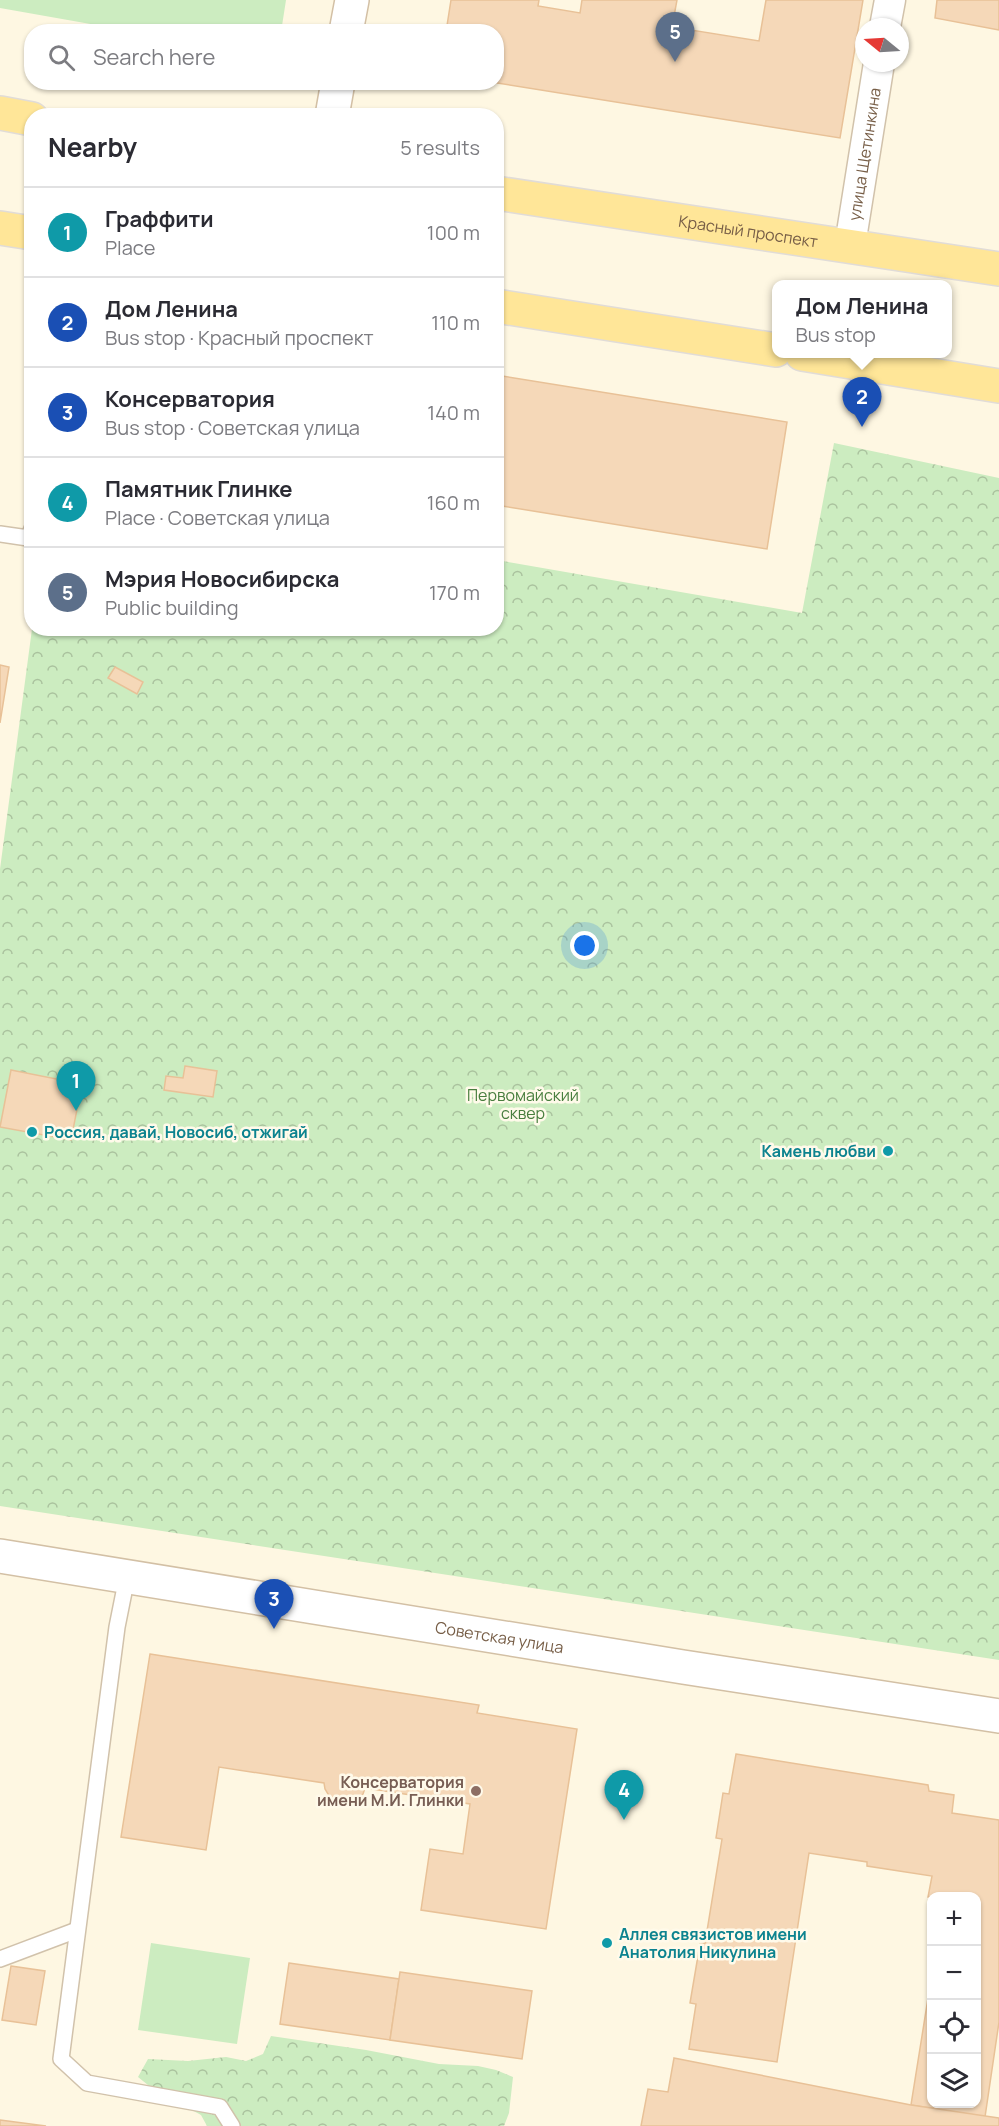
<!DOCTYPE html>
<meta charset="utf-8">
<style>
body{margin:0;font-family:Manrope,sans-serif;background:#f2f2f3;color:#2b2b33}
.controls{position:absolute;right:18px;bottom:18px;display:grid;overflow:hidden;border-radius:12px;box-shadow:0 2px 4px #0004}
.controls button{width:54px;height:54px;display:grid;place-items:center;padding:0;border:0;border-bottom:2px solid #e1e1e2;background:#fff;color:#2b2b33;font:30px sans-serif}
.compass{position:absolute;left:855px;top:18px;width:54px;height:54px;border-radius:50%;background:#fff;box-shadow:0 2px 4px #0004;rotate:288deg}
.you{position:absolute;left:585px;top:946px;width:21px;height:21px;margin:-15px;border:4px solid #fff;border-radius:50%;background:#1a73e8;box-shadow:0 0 0 9px #1a73e833}
.badge{display:grid;place-items:center;width:39px;height:39px;border-radius:50%;background:#835038;color:#fff;font-size:20px;font-weight:700}
.pin{position:absolute;translate:-50% -50px;filter:drop-shadow(0 2px 3px #0008)}
.pin::after{content:'';position:absolute;top:32px;width:21px;height:18px;background:inherit;clip-path:polygon(0 0,100% 0,50% 100%)}
.popup{position:absolute;left:772px;top:280px;width:180px;height:78px;box-sizing:border-box;display:grid;place-content:center;border-radius:12px;background:#fff;filter:drop-shadow(0 2px 4px #0005);font-size:20px;white-space:nowrap;color:#7c7c81}
.popup b{font-size:22px;color:#2b2b33}
.popup::after{content:'';position:absolute;left:50%;top:100%;margin-left:-12px;border:12px solid transparent;border-top-color:#fff}
.list{margin:0;padding:0;list-style:none}
h2{display:flex;justify-content:space-between;align-items:center;height:78px;margin:0;padding:0 24px;font-size:26px}
h2 small{font-size:20px;font-weight:400;color:#7c7c81}
.list li{display:grid;grid-template-columns:39px 1fr auto;gap:18px;align-items:center;box-sizing:border-box;height:90px;padding:0 24px;border-top:2px solid #e1e1e2}
.list b{display:block;font-size:22px;white-space:nowrap}
.list p{margin:0;font-size:20px;white-space:nowrap;color:#7c7c81}
.list em{font-size:20px;font-style:normal;color:#7c7c81}
.icon{flex:none;width:33px;height:33px;fill:none;stroke:currentColor;stroke-width:2;stroke-linecap:round;stroke-linejoin:round}
.map{position:relative;flex:none;width:999px;height:2126px;overflow:hidden}
.search{position:absolute;background:#fff;box-shadow:0 2px 4px #0004;left:24px;top:24px;width:480px;height:66px;display:flex;align-items:center;gap:15px;box-sizing:border-box;padding:0 21px;border-radius:24px;color:#7c7c81;font-size:22px}
.panel{position:absolute;background:#fff;box-shadow:0 2px 4px #0004;left:24px;top:108px;width:480px;height:528px;border-radius:24px}
.map>svg:first-child{display:block}
.green{fill:#ccecc0}
.forest{fill:url(#forest-crowns)}
.building{fill:#f5d8b8;stroke:#e8c197;stroke-width:1.5}
.lines{fill:none;stroke-linecap:round;stroke-linejoin:round}
.lane-casing{stroke:#d1c2ab;stroke-width:18}
.street-casing{stroke:#d1c2ab;stroke-width:33}
.secondary-casing{stroke:#d3c0a5;stroke-width:36}
.primary-casing{stroke:#e1dcd7;stroke-width:36}
.lane{stroke:#fff;stroke-width:15}
.street{stroke:#fff;stroke-width:30}
.secondary{stroke:#fff;stroke-width:33}
.primary{stroke:#ffe698;stroke-width:33}
.culture-dot{fill:#0f9aa8;stroke:#fffaea;stroke-width:2}
.education-dot{fill:#8d6e63;stroke:#fffaea;stroke-width:2}
.labels{text-anchor:middle;dominant-baseline:central;stroke-width:5;stroke-linejoin:round;paint-order:stroke}
.street-label{font-size:16px;fill:#775e47;stroke:#fffaea}
.park-label{font-size:16px;fill:#487e3e;stroke:#fffaea}
.culture-label{font-size:16px;font-weight:bold;fill:#0d838f;stroke:#fffaea;text-anchor:start}
.education-label{font-size:16px;font-weight:bold;fill:#785e54;stroke:#fffaea;text-anchor:end}
</style>
<div class="map">
<svg width="999" height="2126" viewBox="0 0 999 2126">
<defs>
<pattern id="forest-crowns" width="20" height="18" patternUnits="userSpaceOnUse" patternTransform="scale(1.5)"><rect width="20" height="18" fill="#ccecc0"/><path d="M2 6a3 3 0 1 1 6 0M12 15a3 3 0 1 1 6 0" fill="none" stroke="#aac29e"/></pattern>
</defs>
<rect width="100%" height="100%" fill="#fef7e2"/>
<g class="green">
<polygon points="0,0 286,0 281,32 130,31 0,8"/>
<polygon points="151,1943 250,1958 237,2044 138,2030"/>
</g>
<g class="forest">
<polygon points="834,443 999,478 999,1660 0,1506 0,869 32,629 496,628 497,560 802,613"/>
<polygon points="271,2036 366,2050 439,2064 478,2066 496,2070 513,2077 509,2113 504,2126 207,2126 201,2115 153,2089 138,2077 148,2059 188,2061 226,2057 246,2061 263,2054"/>
</g>
<g class="building">
<polygon points="451,0 539,0 538,6 580,13 582,0 677,0 672,27 759,41 766,0 863,0 840,138 491,82 496,82 496,32 446,32"/>
<polygon points="937,0 999,0 999,30 935,18"/>
<polygon points="496,375 787,422 767,549 496,505"/>
<polygon points="0,665 9,667 0,723"/>
<polygon points="115,667 143,682 137,694 108,678"/>
<polygon points="185,1066 217,1071 213,1097 164,1090 166,1076 183,1078"/>
<polygon points="11,1070 82,1084 71,1140 0,1127"/>
<polygon points="150,1654 479,1705 477,1713 577,1729 546,1929 421,1910 430,1849 463,1854 470,1804 365,1788 363,1794 354,1802 342,1804 331,1799 325,1789 324,1783 219,1767 206,1850 121,1837"/>
<polygon points="736,1754 928,1785 929,1791 954,1795 952,1813 999,1820 999,2022 985,2117 911,2105 932,1973 932,2104 976,2104 976,1896 928,1897 932,1876 867,1866 867,1862 809,1853 777,2062 689,2049 696,2004 690,2003 700,1944 705,1943 722,1839 716,1838 723,1793 729,1794"/>
<polygon points="289,1963 399,1979 390,2040 280,2024"/>
<polygon points="11,1966 45,1971 36,2025 2,2020"/>
<polygon points="400,1972 532,1991 522,2059 390,2040"/>
<polygon points="674,2058 911,2105 999,2118 999,2126 641,2126 648,2089 668,2092"/>
<polygon points="0,2120 46,2126 0,2126"/>
</g>
<g class="lines">
<g class="lane-casing">
<g id="lane">
<polyline points="0,534 28,538 32,529"/>
<polyline points="127,1577 117,1627 61,2059 87,2083 220,2107 232,2126"/>
<polyline points="0,1959 77,1930"/>
</g>
</g>
<g class="street-casing">
<g id="street">
<polyline points="885,27 890,0"/>
<path id="s1" d="M850 245 879 63"/>
</g>
</g>
<g class="secondary-casing">
<g id="secondary">
<polyline points="346,32 352,0"/>
<polyline points="332,116 338,82"/>
<path id="s2" d="M0 1556 683 1667 999 1716"/>
</g>
</g>
<g class="primary-casing">
<g id="primary">
<polyline points="0,113 32,119"/>
<path id="s3" d="M496 193 999 269"/>
<polyline points="0,228 32,233"/>
<polyline points="496,306 776,350"/>
<polyline points="802,354 999,386"/>
</g>
</g>
<use href="#lane" class="lane"/>
<use href="#street" class="street"/>
<use href="#secondary" class="secondary"/>
<use href="#primary" class="primary"/>
</g>
<g class="culture-dot">
<circle cx="32" cy="1132" r="6"/>
<circle cx="888" cy="1151" r="6"/>
<circle cx="607" cy="1943" r="6"/>
</g>
<circle class="education-dot" cx="476" cy="1791" r="6"/>
<g class="labels">
<g class="street-label">
<text stroke="none"><textPath href="#s1" startOffset="92">улица Щетинкина</textPath></text>
<text stroke="none"><textPath href="#s3" startOffset="255">Красный проспект</textPath></text>
<text stroke="none"><textPath href="#s2" startOffset="506">Советская улица</textPath></text>
</g>
<g class="park-label">
<text x="523" y="1095">Первомайский<tspan x="523" dy="18">сквер</tspan></text>
</g>
<g class="culture-label">
<text x="44" y="1132">Россия, давай, Новосиб, отжигай</text>
<text x="876" y="1151" text-anchor="end">Камень любви</text>
<text x="619" y="1934">Аллея связистов имени<tspan x="619" dy="18">Анатолия Никулина</tspan></text>
</g>
<g class="education-label">
<text x="464" y="1782">Консерватория<tspan x="464" dy="18">имени М.И. Глинки</tspan></text>
</g>
</g>
</svg>
<div class="controls">
<button>+</button>
<button>−</button>
<button><svg class="icon" aria-label="locate" viewBox="0 0 24 24"><circle cx="12" cy="12" r="6"/><path d="M12 2v4M12 18v4M2 12h4M18 12h4"/></svg></button>
<button><svg class="icon" aria-label="layers" viewBox="0 0 24 24"><path d="M12 4l9 5-9 5-9-5zM3 14l9 5 9-5"/></svg></button>
</div>
<svg class="compass" viewBox="-18 -18 36 36"><path d="M0-13l5 13h-10z" fill="#e53935"/><path d="M0 13l5-13h-10z" fill="#7c7c81"/></svg>
<div class="you"></div>
<div class="pin badge" style="left:76px;top:1111px;background:#0f9aa8">1</div>
<div class="pin badge" style="left:862px;top:427px;background:#1a4fb4">2</div>
<div class="popup"><b>Дом Ленина</b>Bus stop</div>
<div class="pin badge" style="left:274px;top:1629px;background:#1a4fb4">3</div>
<div class="pin badge" style="left:624px;top:1820px;background:#0f9aa8">4</div>
<div class="pin badge" style="left:675px;top:62px;background:#5c6f8a">5</div>
<div class="search"><svg class="icon" aria-label="search" viewBox="0 0 24 24"><circle cx="10" cy="10" r="6"/><path d="M15 15l6 6"/></svg>Search here</div>
<section class="panel">
<h2>Nearby<small>5 results</small></h2>
<ul class="list">
<li><span class="badge" style="background:#0f9aa8">1</span><div><b>Граффити</b><p>Place</p></div><em>100 m</em></li>
<li><span class="badge" style="background:#1a4fb4">2</span><div><b>Дом Ленина</b><p>Bus stop · Красный проспект</p></div><em>110 m</em></li>
<li><span class="badge" style="background:#1a4fb4">3</span><div><b>Консерватория</b><p>Bus stop · Советская улица</p></div><em>140 m</em></li>
<li><span class="badge" style="background:#0f9aa8">4</span><div><b>Памятник Глинке</b><p>Place · Советская улица</p></div><em>160 m</em></li>
<li><span class="badge" style="background:#5c6f8a">5</span><div><b>Мэрия Новосибирска</b><p>Public building</p></div><em>170 m</em></li>
</ul>
</section>
</div>
